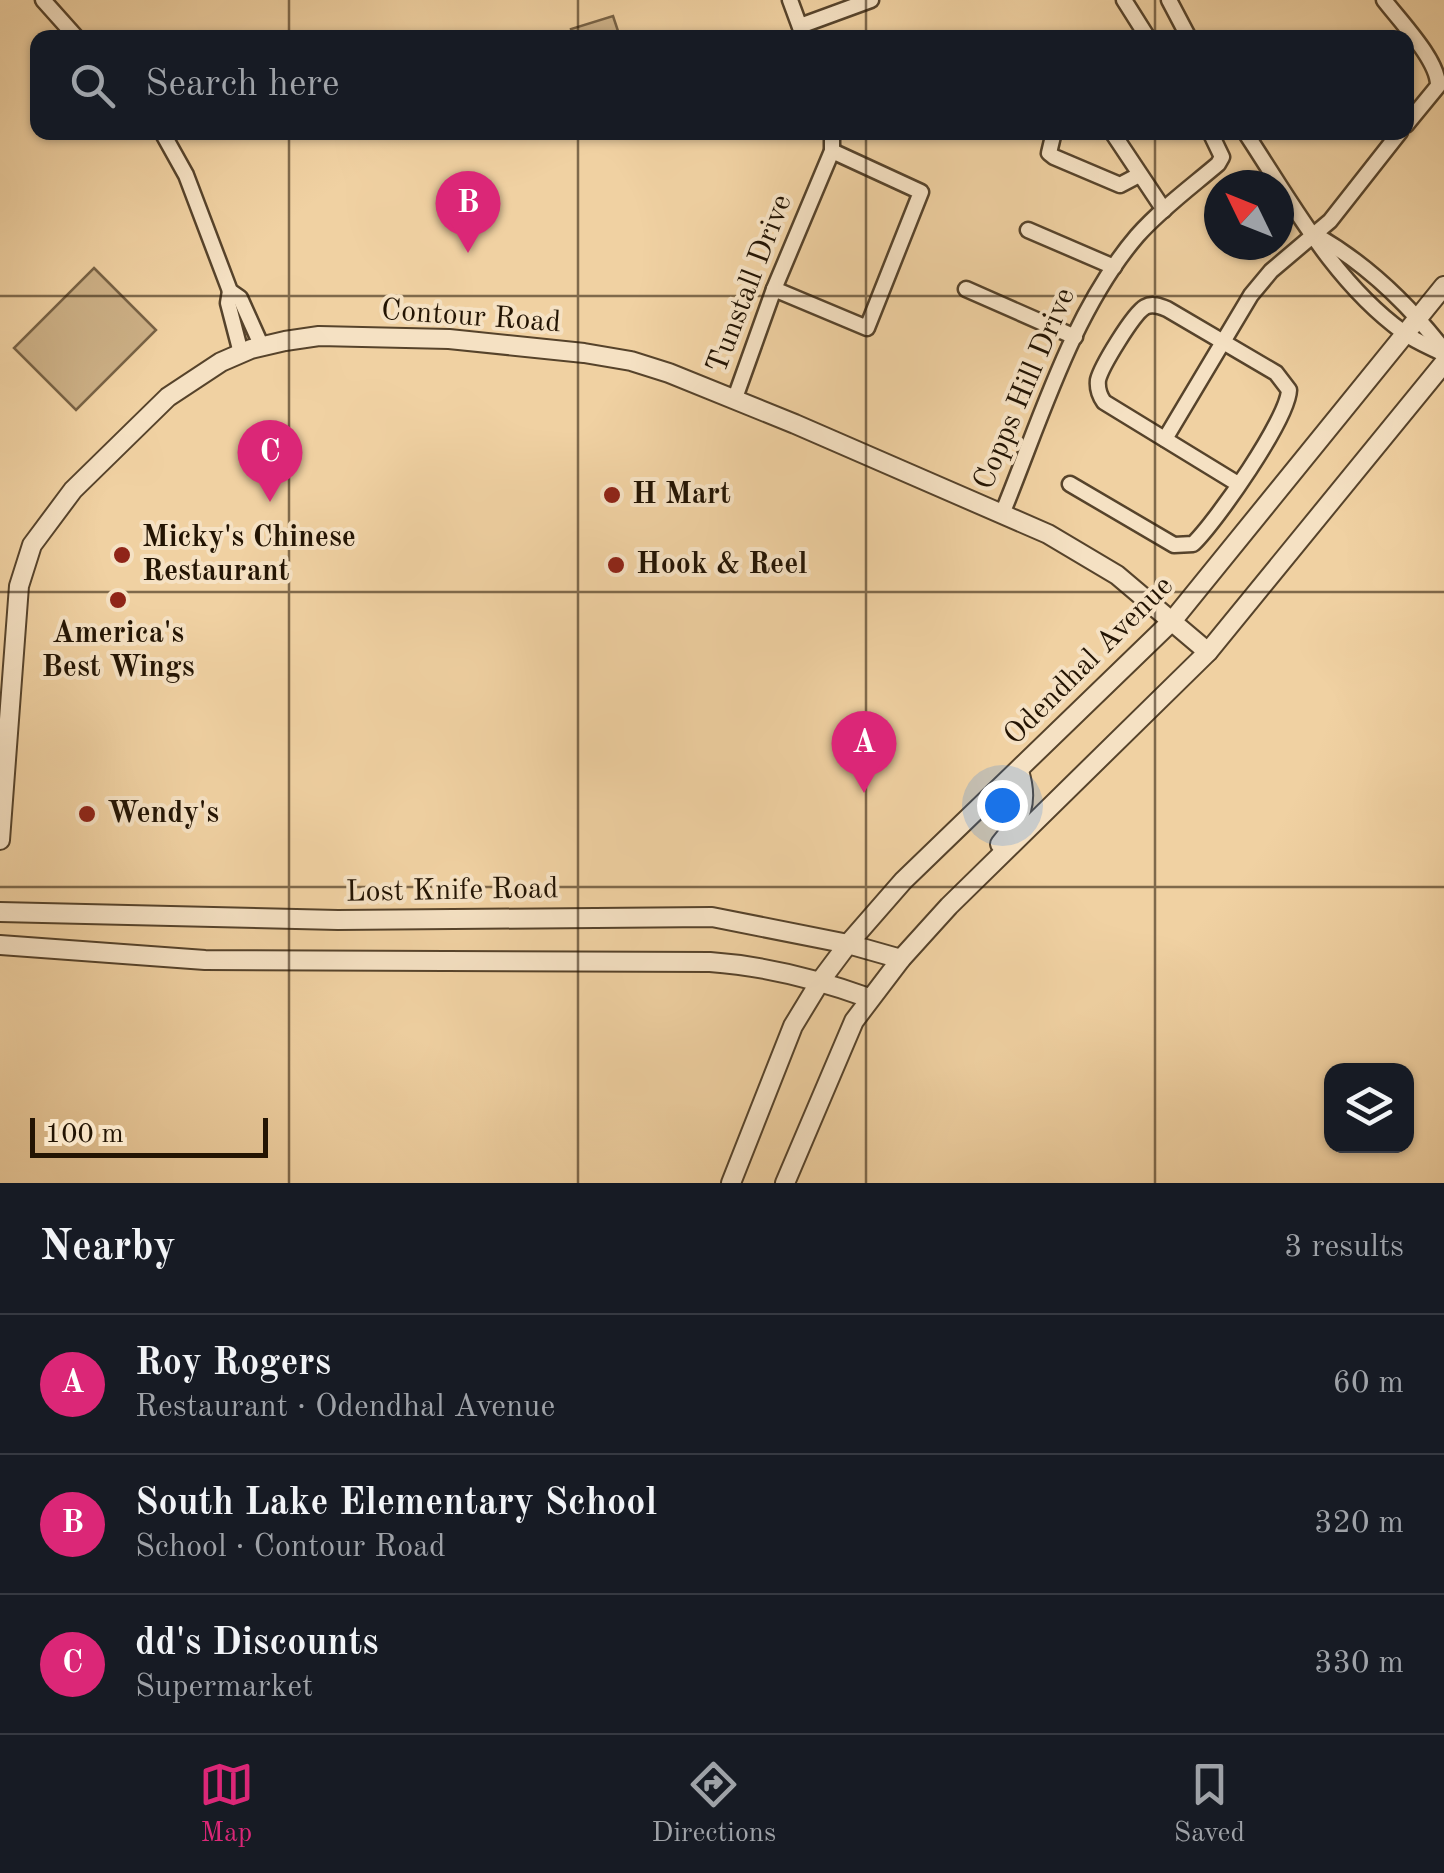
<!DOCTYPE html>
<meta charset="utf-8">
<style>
body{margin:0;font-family:"Old Standard TT",serif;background:#242831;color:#f1f3f6}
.controls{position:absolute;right:30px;bottom:30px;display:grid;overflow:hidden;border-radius:20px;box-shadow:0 2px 8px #0004}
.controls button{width:90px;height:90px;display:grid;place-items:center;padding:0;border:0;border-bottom:2px solid #363941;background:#171b24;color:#f1f3f6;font:50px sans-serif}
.compass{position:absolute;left:1204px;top:170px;width:90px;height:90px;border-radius:50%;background:#171b24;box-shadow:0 2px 8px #0004;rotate:313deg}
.scale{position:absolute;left:30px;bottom:25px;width:238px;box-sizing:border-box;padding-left:10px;border:5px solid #231403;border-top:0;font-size:28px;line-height:35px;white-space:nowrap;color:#231403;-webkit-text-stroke:8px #f5e1c3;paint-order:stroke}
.you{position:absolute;left:1002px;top:805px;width:35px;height:35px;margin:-25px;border:8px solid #fff;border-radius:50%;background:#1a73e8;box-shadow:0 0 0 15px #1a73e833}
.badge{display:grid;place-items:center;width:65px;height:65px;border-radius:50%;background:#db2777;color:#fff;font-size:32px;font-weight:700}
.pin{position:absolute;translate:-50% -82px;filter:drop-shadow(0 2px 5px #0008)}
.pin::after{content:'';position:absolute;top:52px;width:35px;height:30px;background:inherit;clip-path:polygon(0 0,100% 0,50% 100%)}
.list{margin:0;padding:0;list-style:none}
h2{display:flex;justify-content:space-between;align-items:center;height:130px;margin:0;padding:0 40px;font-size:42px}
h2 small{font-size:32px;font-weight:400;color:#9ea1a6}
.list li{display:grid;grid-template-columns:65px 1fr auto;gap:30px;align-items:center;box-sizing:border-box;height:140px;padding:0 40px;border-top:2px solid #363941}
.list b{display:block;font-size:38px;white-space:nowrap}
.list p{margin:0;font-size:32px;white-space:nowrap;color:#9ea1a6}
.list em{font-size:32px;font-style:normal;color:#9ea1a6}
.icon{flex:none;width:55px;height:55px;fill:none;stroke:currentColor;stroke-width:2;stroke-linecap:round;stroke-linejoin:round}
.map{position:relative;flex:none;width:1444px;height:1183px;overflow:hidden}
.search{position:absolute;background:#171b24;box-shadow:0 2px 8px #0004;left:30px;right:30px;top:30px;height:110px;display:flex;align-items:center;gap:25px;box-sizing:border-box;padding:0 35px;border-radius:20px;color:#9ea1a6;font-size:38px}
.sheet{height:550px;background:#171b24}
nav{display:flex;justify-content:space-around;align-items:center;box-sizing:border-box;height:140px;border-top:2px solid #363941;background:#171b24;font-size:28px;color:#9ea1a6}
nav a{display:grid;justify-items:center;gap:5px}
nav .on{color:#db2777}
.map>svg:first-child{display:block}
.pitch{fill:#cdb187;stroke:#786245;stroke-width:2.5}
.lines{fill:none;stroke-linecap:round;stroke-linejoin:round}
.minor-casing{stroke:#56432b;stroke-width:19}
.tertiary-casing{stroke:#56432b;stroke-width:22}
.minor{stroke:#f5e1c3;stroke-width:14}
.tertiary{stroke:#f5e1c3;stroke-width:18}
.grid{fill:none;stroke:#231403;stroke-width:2.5;stroke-opacity:0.55}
.poi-dot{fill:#8f2418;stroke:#f5e1c3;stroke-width:4}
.labels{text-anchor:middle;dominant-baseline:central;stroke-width:8;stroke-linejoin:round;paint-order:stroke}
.street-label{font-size:30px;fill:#231403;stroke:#f5e1c3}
.poi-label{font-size:30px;font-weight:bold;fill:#231403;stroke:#f5e1c3;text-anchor:start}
</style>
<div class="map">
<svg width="1444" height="1183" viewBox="0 0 1444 1183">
<rect width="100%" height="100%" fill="#f0d1a2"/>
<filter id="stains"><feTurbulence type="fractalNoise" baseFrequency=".002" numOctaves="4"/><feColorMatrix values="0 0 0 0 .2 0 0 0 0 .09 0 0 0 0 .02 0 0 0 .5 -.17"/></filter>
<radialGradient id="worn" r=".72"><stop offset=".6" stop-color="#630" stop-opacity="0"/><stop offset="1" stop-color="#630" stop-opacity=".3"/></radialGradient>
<g class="pitch">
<polygon points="613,16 620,37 573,37 571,29"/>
<polygon points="94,268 156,330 76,410 14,348"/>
</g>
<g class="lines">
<g class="minor-casing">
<g id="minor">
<polyline points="43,0 77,38"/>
<polyline points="790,0 804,38"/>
<polyline points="1124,0 1148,38"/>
<polyline points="1169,0 1189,38"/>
<path d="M1384 0C1400 21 1439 61 1438 86L1406 125"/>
<polyline points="800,26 871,0"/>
<polyline points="162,132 186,175 230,291 240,298 262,347"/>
<polyline points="1054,132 1049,153 1054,157 1120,185 1139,175"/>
<polyline points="1112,132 1164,210"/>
<path d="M1245 132C1292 203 1333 281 1403 332 1415 341 1430 347 1444 354"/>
<polyline points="1028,230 1114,267"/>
<path d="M1316 235C1365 263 1409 305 1444 350"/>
<polyline points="774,289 867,328 921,192 832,151"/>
<polyline points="966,289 1075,337"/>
<polyline points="230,291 228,303 241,353"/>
<polyline points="735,398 774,289 832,151 832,132"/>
<polyline points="1165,439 1251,295 1271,271 1330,221 1400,132"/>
<path d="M1070 484 1174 545 1193 544C1216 522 1288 419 1289 390L1276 373 1167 309C1160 306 1152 303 1145 307 1133 314 1101 367 1098 380 1097 389 1099 395 1104 402L1238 484"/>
<path d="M1002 514C1040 422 1072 312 1137 236 1161 209 1191 187 1218 164L1222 157 1210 132"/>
</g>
</g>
<g class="tertiary-casing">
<g id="tertiary">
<polyline points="0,840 19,586 32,545 73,490 168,397 221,362 251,349 285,341 319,336 449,339 584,353 631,361 669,373 795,424 1048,534 1117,575 1208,652"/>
<path d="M1000 844C1021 819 1029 803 1019 771"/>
<polyline points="0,912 338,920 712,917 848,944 901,959"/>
<path d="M0 945 205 960 710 962C766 966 817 979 869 998"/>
<polyline points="731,1183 793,1026 821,980 848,944 903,881 1173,620 1444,286"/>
<polyline points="785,1183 854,1021 901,959 949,906 1208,652 1444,363"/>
</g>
</g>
<use href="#minor" class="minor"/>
<use href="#tertiary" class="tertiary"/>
</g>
<path class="grid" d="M289 0V38M578 0V38M866 0V38M1155 0V38M289 132V1183M578 132V1183M866 132V1183M1155 132V1183M0 296H1444M0 592H1444M0 887H1444"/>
<g class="poi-dot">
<circle cx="612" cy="495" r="10"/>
<circle cx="122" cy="555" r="10"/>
<circle cx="616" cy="565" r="10"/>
<circle cx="118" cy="600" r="10"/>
<circle cx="87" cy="814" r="10"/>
</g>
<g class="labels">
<g class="street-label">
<text transform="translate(750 284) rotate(-69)">Tunstall Drive</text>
<text transform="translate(471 317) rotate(4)">Contour Road</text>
<text transform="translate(1025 389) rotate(-67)">Copps Hill Drive</text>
<text transform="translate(1089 661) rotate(-45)">Odendhal Avenue</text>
<text transform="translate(452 891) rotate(-1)">Lost Knife Road</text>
</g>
<g class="poi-label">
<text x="632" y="495">H Mart</text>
<text x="142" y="538">Micky's Chinese<tspan x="142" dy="34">Restaurant</tspan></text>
<text x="636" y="565">Hook &amp; Reel</text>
<text x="118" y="634" text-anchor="middle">America's<tspan x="118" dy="34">Best Wings</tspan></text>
<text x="107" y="814">Wendy's</text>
</g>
</g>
<rect width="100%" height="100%" filter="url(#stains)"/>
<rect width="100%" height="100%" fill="url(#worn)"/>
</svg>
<div class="controls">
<button><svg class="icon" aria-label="layers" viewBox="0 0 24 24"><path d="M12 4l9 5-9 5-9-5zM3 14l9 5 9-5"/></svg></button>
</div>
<svg class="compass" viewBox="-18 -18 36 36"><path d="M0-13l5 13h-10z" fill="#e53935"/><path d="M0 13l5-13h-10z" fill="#9ea1a6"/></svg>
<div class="scale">100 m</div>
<div class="you"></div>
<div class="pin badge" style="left:864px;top:793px">A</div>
<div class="pin badge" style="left:468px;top:253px">B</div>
<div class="pin badge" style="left:270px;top:502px">C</div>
<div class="search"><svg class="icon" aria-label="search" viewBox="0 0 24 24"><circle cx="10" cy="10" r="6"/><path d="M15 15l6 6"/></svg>Search here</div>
</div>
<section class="sheet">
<h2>Nearby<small>3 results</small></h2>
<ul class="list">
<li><span class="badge">A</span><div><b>Roy Rogers</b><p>Restaurant · Odendhal Avenue</p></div><em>60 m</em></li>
<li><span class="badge">B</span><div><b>South Lake Elementary School</b><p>School · Contour Road</p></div><em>320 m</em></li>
<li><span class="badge">C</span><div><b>dd's Discounts</b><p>Supermarket</p></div><em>330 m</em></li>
</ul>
</section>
<nav>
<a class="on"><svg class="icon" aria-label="map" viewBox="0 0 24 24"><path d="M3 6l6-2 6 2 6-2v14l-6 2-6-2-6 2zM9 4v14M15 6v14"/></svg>Map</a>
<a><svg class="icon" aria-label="directions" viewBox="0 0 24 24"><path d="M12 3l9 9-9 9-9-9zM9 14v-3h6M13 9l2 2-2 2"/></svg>Directions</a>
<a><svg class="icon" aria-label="saved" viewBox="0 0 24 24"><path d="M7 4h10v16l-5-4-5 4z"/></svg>Saved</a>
</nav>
